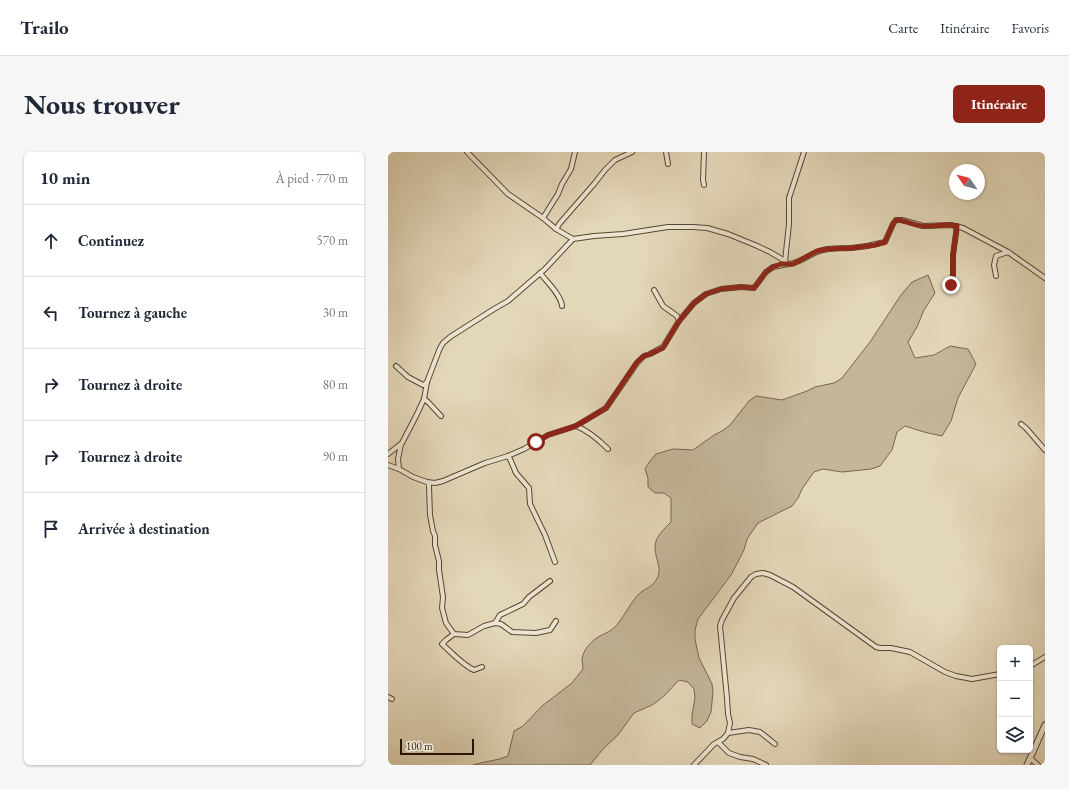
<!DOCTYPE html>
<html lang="fr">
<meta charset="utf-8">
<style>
body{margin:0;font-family:"EB Garamond",serif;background:#f6f6f7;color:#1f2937}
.controls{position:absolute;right:12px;bottom:12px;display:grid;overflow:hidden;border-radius:6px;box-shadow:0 1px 3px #0004}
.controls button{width:36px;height:36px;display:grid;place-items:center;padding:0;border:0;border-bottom:1px solid #e0e1e3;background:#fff;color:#1f2937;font:20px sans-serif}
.compass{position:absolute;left:561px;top:12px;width:36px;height:36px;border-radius:50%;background:#fff;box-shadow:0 1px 3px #0004;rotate:305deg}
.scale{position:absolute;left:12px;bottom:10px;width:74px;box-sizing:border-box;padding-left:4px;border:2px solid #281705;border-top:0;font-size:11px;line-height:14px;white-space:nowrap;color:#281705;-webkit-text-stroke:3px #ede5d2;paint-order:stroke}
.stop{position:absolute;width:12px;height:12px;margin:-9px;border:3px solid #8f2418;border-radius:50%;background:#fff}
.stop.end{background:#8f2418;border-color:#fff;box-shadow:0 1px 4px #0008}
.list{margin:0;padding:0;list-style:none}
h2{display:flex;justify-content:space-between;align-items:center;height:52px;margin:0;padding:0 16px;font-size:17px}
h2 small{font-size:13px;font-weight:400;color:#747a83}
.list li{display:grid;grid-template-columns:26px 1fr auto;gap:12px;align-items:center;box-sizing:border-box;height:72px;padding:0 16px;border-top:1px solid #e0e1e3}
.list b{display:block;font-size:15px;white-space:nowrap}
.list em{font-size:13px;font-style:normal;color:#747a83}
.icon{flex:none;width:22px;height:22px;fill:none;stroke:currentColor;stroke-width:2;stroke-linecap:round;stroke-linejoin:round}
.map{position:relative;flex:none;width:657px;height:613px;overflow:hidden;border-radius:6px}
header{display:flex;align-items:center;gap:24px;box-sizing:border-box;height:56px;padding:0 20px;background:#fff;border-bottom:1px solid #e0e1e3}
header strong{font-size:19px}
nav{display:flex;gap:22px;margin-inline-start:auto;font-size:14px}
.intro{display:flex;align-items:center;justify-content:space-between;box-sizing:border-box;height:96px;padding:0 24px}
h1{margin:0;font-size:28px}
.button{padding:10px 18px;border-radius:6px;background:#8f2418;color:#fff;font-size:14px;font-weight:700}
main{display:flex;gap:24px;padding:0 24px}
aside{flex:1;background:#fff;border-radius:6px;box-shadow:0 1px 3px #0004}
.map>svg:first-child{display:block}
.green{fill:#c3b69a;stroke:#766650}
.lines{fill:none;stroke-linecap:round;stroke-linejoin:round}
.minor-casing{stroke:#574732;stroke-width:6}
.tertiary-casing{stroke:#574732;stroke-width:7}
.minor{stroke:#ede5d2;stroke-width:4}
.tertiary{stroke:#ede5d2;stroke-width:5}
.route{stroke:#8f2418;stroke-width:5}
</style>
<header>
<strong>Trailo</strong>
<nav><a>Carte</a><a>Itinéraire</a><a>Favoris</a></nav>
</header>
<div class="intro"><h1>Nous trouver</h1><a class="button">Itinéraire</a></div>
<main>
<aside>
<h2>10 min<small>À pied · 770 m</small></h2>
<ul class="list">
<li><svg class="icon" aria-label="ahead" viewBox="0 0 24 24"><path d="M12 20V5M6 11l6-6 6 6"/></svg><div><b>Continuez</b></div><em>570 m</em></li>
<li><svg class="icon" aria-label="left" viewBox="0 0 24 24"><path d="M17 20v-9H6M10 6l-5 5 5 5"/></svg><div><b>Tournez à gauche</b></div><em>30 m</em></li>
<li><svg class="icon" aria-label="right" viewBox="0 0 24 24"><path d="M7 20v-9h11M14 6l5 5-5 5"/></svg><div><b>Tournez à droite</b></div><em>80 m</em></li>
<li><svg class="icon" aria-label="right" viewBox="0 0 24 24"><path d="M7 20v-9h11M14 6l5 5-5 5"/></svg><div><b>Tournez à droite</b></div><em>90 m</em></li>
<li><svg class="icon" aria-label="arrive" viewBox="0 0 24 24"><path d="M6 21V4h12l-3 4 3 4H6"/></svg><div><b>Arrivée à destination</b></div></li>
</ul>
</aside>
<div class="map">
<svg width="657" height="613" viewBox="0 0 657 613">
<rect width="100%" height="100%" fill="#e3d7b9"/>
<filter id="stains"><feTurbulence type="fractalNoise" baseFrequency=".005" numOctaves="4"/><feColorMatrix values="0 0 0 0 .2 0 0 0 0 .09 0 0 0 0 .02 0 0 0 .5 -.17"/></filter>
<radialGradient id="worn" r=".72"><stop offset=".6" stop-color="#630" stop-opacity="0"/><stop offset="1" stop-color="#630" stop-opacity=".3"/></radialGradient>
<path class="green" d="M540 123 547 141 536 158 529 175 520 190 527 206 546 203 562 194 580 197 588 212 570 246 563 269 554 284 536 280 517 274 509 280 504 298 492 314 483 317 464 319 454 320 435 317 426 320 414 337 410 346 404 354 370 371 359 387 356 398 343 423 310 467 307 478V487L311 506 324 532 325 540 323 560 319 569 312 576 304 572V563L307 546 306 537 300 530 291 528 278 542 271 548 264 553 246 561 230 583 215 597 202 613H85C97 609 109 609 120 604L126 579 135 574 154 554 184 531 195 517C195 514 194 510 194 507 195 498 204 488 212 484 218 481 223 479 228 474 236 465 241 453 249 444 253 439 259 437 264 433 278 419 267 410 267 395 267 385 276 377 283 370V346L276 341H267L260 335V326L257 317 262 309 268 302 285 297 305 298 326 283 334 279 342 273 361 249 368 244 394 248 419 239 427 235 446 231 454 226 482 190 513 143 524 130Z"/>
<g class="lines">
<g class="minor-casing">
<g id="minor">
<polyline points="79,0 120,42 155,66 168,77 185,87"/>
<polyline points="278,0 280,12"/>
<polyline points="316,33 315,28 316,0"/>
<polyline points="155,66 170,42 174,32 183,17 187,0"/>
<polyline points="168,77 172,71 206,32 217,18 227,8 244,0"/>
<path d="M400 112C410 112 419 104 429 100 440 95 452 97 463 96 475 95 486 93 497 90L505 72 508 68H514L535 74 563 73 575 76 620 100 657 126"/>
<path d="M152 121C159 130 173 143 174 154"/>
<polyline points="608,124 606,113 608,104 620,100"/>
<polyline points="563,133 565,122 565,103 569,74"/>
<polyline points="266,138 275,154 289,164 291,169"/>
<polyline points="8,214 20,225 35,233 37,232 39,230"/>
<polyline points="36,247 40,250 53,264"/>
<polyline points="633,272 638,276 657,298"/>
<path d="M188 274C201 279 211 288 220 297"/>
<polyline points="0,302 14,291 28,264 36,247 39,230 52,196 55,191 62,185 106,157 120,149 157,117 185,87 206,84 235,82 280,75 305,75 319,76 340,82 367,93 382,100 397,109"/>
<polyline points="120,304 122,307 128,321 141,336 142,352 157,383 167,410"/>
<polyline points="0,313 11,317 25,325 39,330 47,331 55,329 97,311 120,304 136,297 160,283 188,274 218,256 249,211 256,204 262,202 275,195 291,169 306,151 318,142 333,137 353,135 366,136 378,120 385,115 400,112 397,109 401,72 401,46 416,0"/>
<polyline points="11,317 10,307 13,292"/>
<polyline points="39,330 41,332 41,335 42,363 45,379 47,384 47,393 51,409 51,418 55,445 54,456 58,471 66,482 80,483 96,474 107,471 113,472 124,480 148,481 162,478 168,469"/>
<polyline points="107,471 112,463 135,452 141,445 162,429"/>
<path d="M66 482 58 488 54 492C64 501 75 513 86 518L94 515"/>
<polyline points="642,514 657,505"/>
<polyline points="0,545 4,547"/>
<polyline points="340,581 361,578 372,580 387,592"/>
<polyline points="330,590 341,601 352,605 365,607 378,613"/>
<polyline points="642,606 650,613"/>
<polyline points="306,613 326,592 335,587 340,581 342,571 340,562 339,546 332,474 334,468 346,446 363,425 368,422 375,421 382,423 405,435 488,495 492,496 503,496 522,500 557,520 568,524 584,527 612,522"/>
</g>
</g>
<g class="tertiary-casing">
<polyline id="tertiary" points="639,613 657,573"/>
</g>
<use href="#minor" class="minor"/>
<use href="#tertiary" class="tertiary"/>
</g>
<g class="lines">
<path class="route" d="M148 290 160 283 188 274 218 256 249 210 256 204 262 202 275 196 291 169 306 151 318 142 333 137 353 135 366 136 378 120 385 115 393 112H405L429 99 439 97 464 96 487 93 497 90 505 72 508 68C518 68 526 74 536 74 548 75 558 71 569 74L565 103V122L563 133"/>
</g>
<rect width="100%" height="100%" filter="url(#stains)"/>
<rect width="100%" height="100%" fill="url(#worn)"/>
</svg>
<div class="controls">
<button>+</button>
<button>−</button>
<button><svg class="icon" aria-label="layers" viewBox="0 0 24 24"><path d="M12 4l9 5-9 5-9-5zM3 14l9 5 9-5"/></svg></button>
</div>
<svg class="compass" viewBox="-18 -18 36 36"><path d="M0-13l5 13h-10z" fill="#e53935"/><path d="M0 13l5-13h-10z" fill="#747a83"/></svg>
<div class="scale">100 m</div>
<div class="stop" style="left:148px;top:290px"></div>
<div class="stop end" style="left:563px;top:133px"></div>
</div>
</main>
